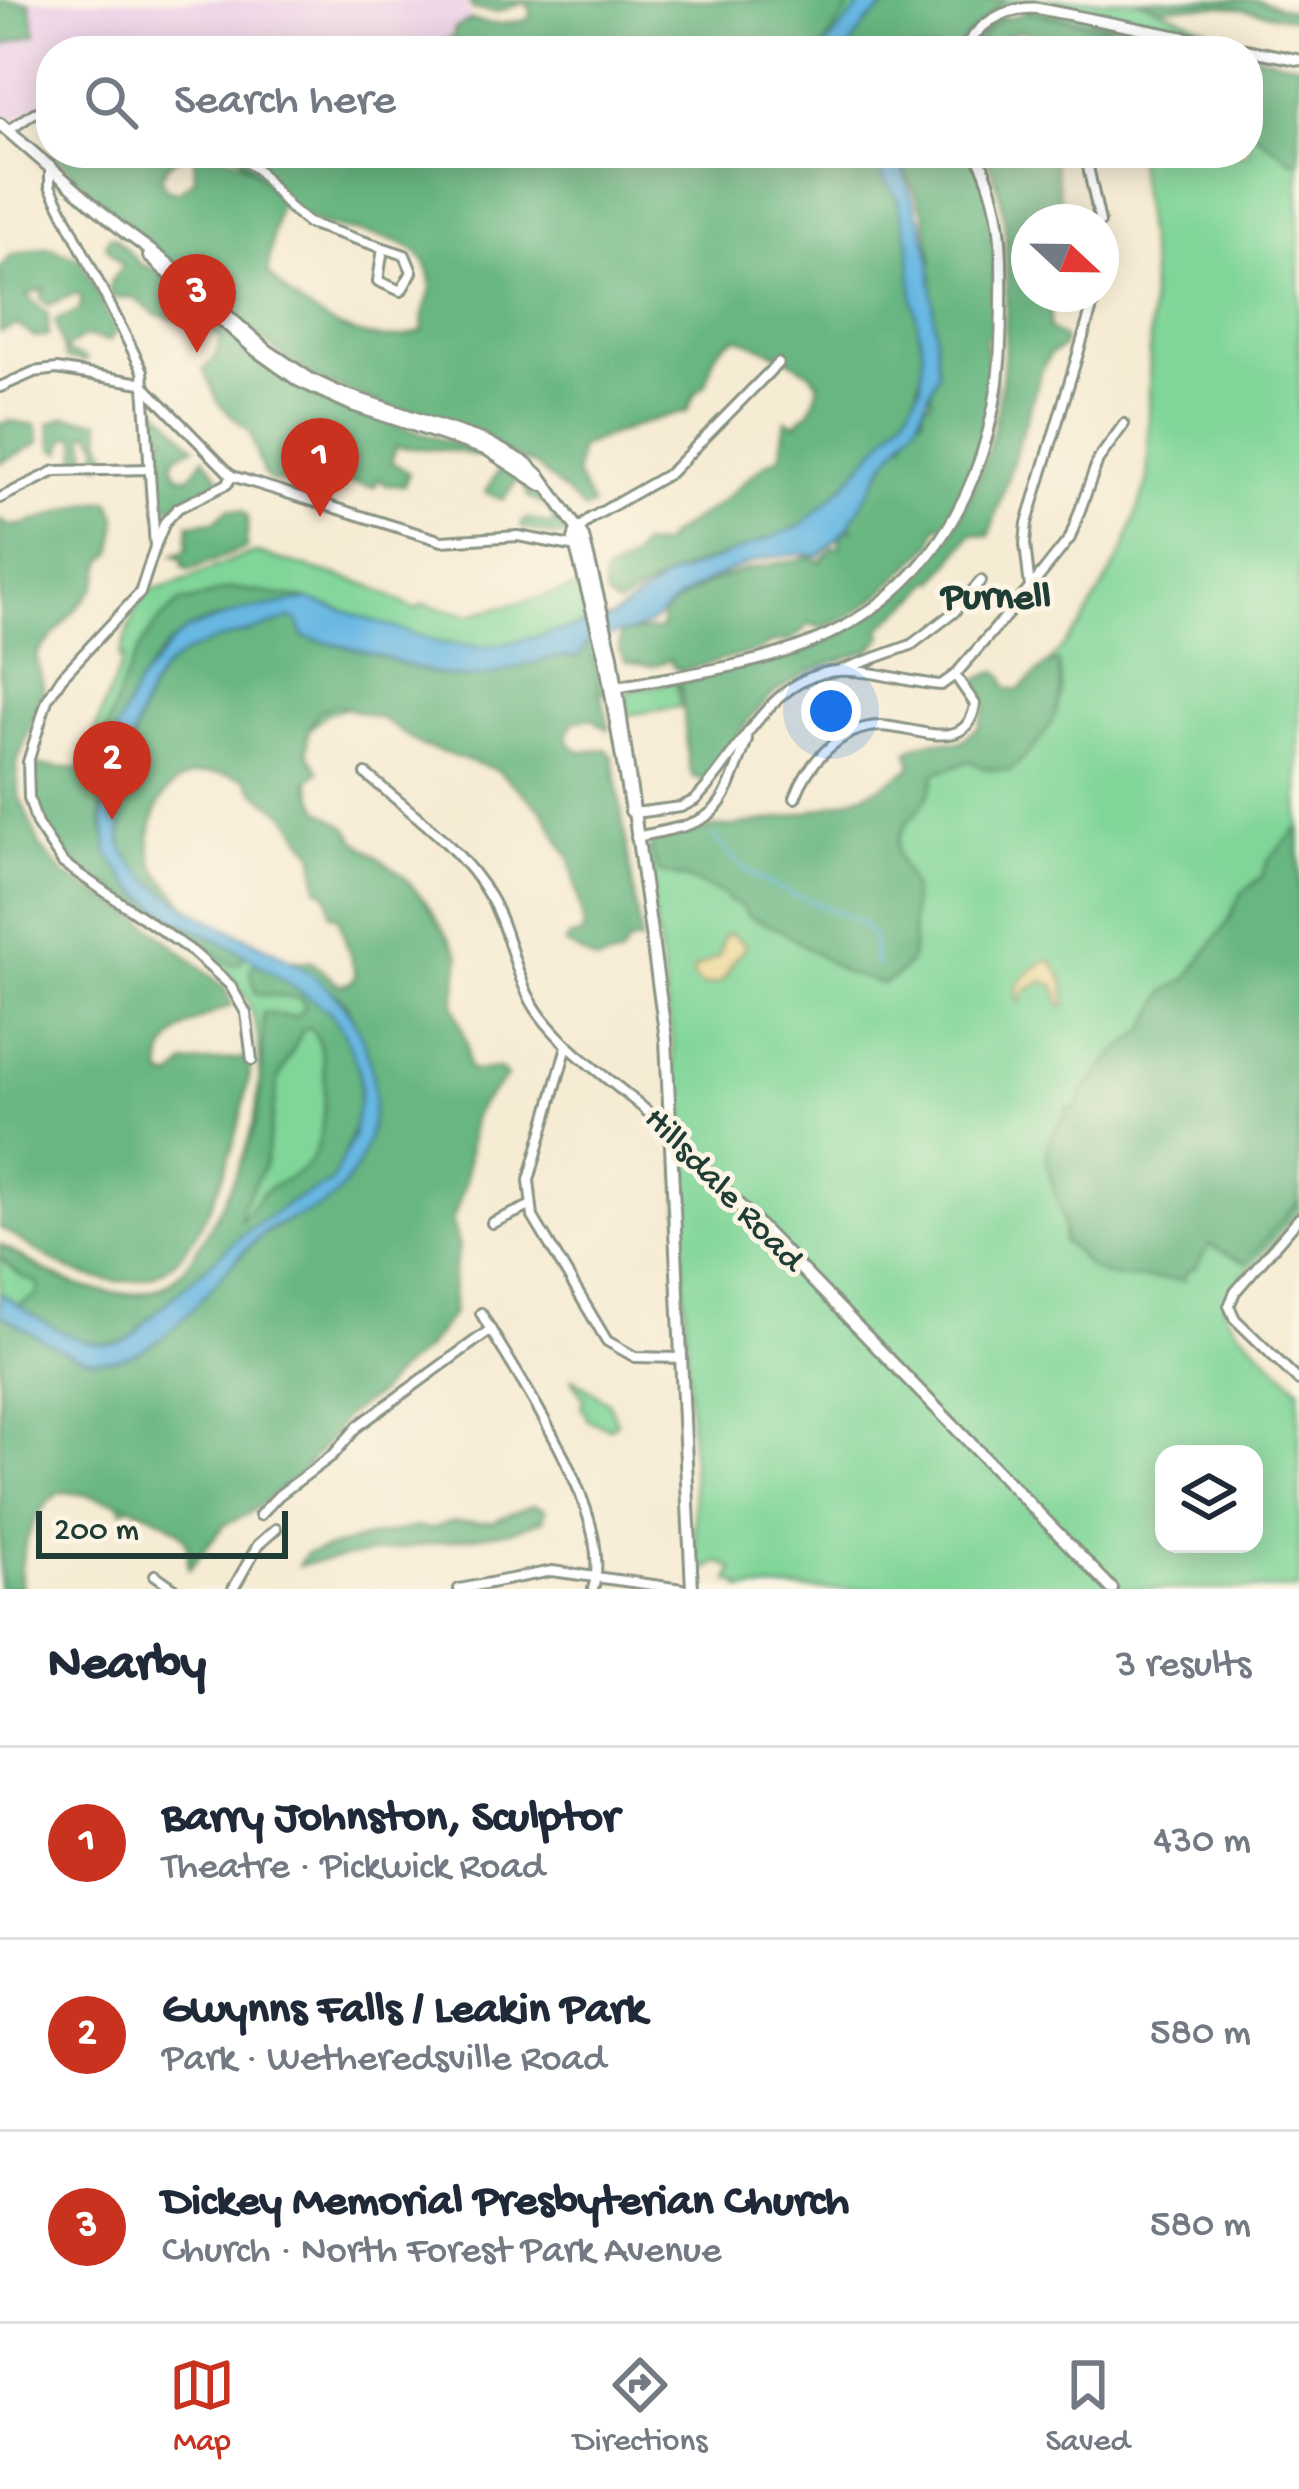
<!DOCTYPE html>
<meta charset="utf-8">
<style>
body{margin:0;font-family:"Gochi Hand",sans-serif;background:#f6f6f7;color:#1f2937}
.controls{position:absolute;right:36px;bottom:36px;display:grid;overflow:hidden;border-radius:24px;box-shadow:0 6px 30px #0003}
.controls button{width:108px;height:108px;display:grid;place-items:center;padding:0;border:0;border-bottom:3px solid #e0e1e3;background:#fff;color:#1f2937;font:60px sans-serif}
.compass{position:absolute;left:1011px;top:204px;width:108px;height:108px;border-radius:50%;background:#fff;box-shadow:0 6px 30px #0003;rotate:112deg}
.scale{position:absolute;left:36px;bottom:30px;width:252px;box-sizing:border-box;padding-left:12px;border:6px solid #1f3d34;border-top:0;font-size:33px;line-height:42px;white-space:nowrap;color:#1f3d34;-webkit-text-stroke:9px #fcf5e5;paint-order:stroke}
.you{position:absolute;left:831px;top:711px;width:42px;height:42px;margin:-30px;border:9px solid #fff;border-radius:50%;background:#1a73e8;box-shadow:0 0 0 18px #1a73e833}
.badge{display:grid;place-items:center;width:78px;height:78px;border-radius:50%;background:#c8321e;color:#fff;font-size:39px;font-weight:700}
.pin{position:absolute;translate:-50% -99px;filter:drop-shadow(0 3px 6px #0008)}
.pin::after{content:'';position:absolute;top:63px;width:42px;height:36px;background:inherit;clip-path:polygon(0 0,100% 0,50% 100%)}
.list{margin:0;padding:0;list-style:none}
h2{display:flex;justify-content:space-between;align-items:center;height:156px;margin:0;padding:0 48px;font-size:51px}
h2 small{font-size:39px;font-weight:400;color:#747a83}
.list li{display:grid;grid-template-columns:78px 1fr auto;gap:36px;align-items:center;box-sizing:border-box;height:192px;padding:0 48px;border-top:3px solid #e0e1e3}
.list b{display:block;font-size:45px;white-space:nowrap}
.list p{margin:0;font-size:39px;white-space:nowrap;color:#747a83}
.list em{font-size:39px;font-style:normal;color:#747a83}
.icon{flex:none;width:66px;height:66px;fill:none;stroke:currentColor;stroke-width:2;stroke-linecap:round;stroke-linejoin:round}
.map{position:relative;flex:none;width:1299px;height:1589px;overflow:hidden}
.search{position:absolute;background:#fff;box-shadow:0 6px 30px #0003;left:36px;right:36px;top:36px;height:132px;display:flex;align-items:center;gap:30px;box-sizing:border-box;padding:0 42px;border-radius:48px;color:#747a83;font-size:45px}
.sheet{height:732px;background:#fff}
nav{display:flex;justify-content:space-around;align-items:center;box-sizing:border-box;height:168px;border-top:3px solid #e0e1e3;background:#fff;font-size:33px;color:#747a83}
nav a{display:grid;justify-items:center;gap:6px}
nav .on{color:#c8321e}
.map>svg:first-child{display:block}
.built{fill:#edd0e9}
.green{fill:#80d599;stroke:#508966;stroke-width:3;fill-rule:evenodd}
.forest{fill:#68b681;stroke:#447a5a;stroke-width:3;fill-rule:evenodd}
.sand{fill:#eeda9e;stroke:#868c69;stroke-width:3}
.water{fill:#68b8e3;stroke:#447a8c;stroke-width:3}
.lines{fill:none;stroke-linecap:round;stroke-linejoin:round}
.stream{stroke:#68b8e3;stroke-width:3}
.minor-casing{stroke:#8a9484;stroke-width:14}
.tertiary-casing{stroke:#8a9484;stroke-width:15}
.secondary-casing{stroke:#8a9484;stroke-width:16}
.minor{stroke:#fff;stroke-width:8}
.tertiary{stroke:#fff;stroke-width:9}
.secondary{stroke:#fff;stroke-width:10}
.labels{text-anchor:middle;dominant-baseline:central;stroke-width:10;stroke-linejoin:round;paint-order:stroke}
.street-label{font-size:36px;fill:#1f3d34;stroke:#fcf5e5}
.neighbourhood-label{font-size:39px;font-weight:bold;fill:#1f3d34;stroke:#fcf5e5}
</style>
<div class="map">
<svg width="1299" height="1589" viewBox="0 0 1299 1589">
<rect width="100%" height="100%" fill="#fcf5e5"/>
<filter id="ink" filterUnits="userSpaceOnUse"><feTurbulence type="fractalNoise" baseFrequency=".00833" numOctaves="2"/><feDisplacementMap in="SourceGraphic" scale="24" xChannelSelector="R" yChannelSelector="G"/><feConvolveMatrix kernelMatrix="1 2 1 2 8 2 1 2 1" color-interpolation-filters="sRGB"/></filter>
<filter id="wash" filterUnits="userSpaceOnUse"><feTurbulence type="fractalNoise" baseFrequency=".004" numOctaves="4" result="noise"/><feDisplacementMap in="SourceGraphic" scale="48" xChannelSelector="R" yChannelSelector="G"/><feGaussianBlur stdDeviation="2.7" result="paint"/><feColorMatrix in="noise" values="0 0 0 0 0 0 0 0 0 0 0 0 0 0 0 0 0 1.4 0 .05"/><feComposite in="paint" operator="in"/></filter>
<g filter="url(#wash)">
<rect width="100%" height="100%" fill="#f6ebd3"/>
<polygon class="built" points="0,0 466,0 471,19 453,29 447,40 401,51 51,51 51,103 33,109 9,123 0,116"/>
<g class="green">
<polygon points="782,0 1139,0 1260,50 1013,7 960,51 791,51"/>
<path d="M1248 55 1299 65V1209L1229 1293 1224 1309 1236 1327 1299 1388V1589H740L741 1585 729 1581 733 1569 719 1562 697 1574 673 1045 645 851 837 807 946 756 1021 696 1081 625 1124 550 1148 480 1151 270 1136 153H1248ZM1164 1454H1254V1544H1164Z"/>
<path d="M257 553 369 585 416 610 423 604 469 615 586 586 608 691 485 714 354 706 325 714 304 735 305 760 324 840 246 752 155 739 140 888 225 948 244 954 319 998 429 1134 183 1476 122 1511 106 1480 0 1438V1244C45 1273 97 1304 153 1290 201 1278 251 1150 257 1104 262 1068 262 1020 241 989 217 954 169 927 133 904 124 898 109 893 103 884 95 872 88 847 85 832 72 770 102 714 124 657L119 658 137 606 149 590C187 585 219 560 257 553Z"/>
<polygon points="676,681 680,707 626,715 626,692"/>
<polygon points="571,1377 608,1402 617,1422 609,1428 588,1420 581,1405 584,1399"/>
</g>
<g class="forest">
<polygon points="0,0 30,3 36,34 0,46"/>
<path d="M468 0H855L820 51H404L440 46 454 35V29L472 20C489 26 511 25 529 19L532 12 525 2 497 12 473 9Z"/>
<polygon points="893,0 1005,0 967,37 959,51 848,51 859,30"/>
<polygon points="1137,0 1256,0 1298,13 1299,20 1226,6 1158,7"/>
<polygon points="1027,12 1232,51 1066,51 1022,31 1005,36 996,51 968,51 998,21"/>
<polygon points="1248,54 1299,64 1299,159 1293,162 1248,128"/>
<path d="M52 153H183L167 166 161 178 166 189 178 192 195 179 194 153C243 153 250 165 281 201 276 211 269 258 268 273 302 315 370 355 423 330 419 307 435 298 430 276 419 225 340 238 307 218 281 204 258 173 237 153H882L911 223 925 360 913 407 807 529 771 542 763 540C749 553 711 558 690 567 665 577 641 591 619 605 604 601 602 589 604 575L632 559 640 546 663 545 666 539C682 526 701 517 717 505 732 494 764 461 780 457L786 420 797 424C801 415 806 417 810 410 815 402 817 392 819 384L809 372 785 357 738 337C713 345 712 362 706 384L695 394 687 412C674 411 594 440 579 449L576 475 592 506 585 510 535 465 314 378 261 340 95 197Z"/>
<path d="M897 153H973L994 210 996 326 985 340 987 358 995 360 990 367 995 387 989 423 982 427 986 437 979 442C983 459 969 494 954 504L955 510 946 525 937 526 932 544 877 597 842 621 821 628 810 624 791 641 770 643 761 650 681 671 673 667 671 660 652 666 626 661 619 650 621 633 661 629 663 614C701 580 745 567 794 561 807 559 808 554 820 562L833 548 839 547 842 532 853 529 849 520 898 444 905 443 909 427 923 416 924 404 931 401 932 275 929 267 933 262 924 212Z"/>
<path d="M984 153H1052L1064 222H1029V294H1052L1049 328 1064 339 1062 348 1050 354 1042 369 989 536 972 533 936 581H931L920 595 880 628 883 636 870 650 812 670 775 692 751 717 705 780 693 777C684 759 687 707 678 680 721 670 769 663 811 647 852 630 885 605 915 574 986 501 1005 413 1006 314 1006 258 1012 204 984 153Z"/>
<path d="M109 237H115L140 264 155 269 234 338 323 402 480 452 476 456C447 448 424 449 396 447L391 461 409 473 404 485H387L379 478 374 487 300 473 289 481H271L263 473 249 431 219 404 203 369 215 359 221 337 198 325 155 314 133 297 113 298 109 291 111 281 123 266 106 246Z"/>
<polygon points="48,247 79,258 116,331 109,341 85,336 66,348 69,353 87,359 84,362 66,359 55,321 79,310 82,299 77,293 48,305 41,298 44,289 26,295 48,315 48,336 35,337 17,325 0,332 0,267 12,255"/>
<polygon points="156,406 195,447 175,456 173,465 178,475 190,477 204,457 221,480 171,508 161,504 157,490 157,442 166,436 153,425"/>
<polygon points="65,417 100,421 102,441 108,453 102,465 94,461 99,445 90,431 85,435 87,453 81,461 76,459 79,445 75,435 66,438 62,452 54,449 49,424"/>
<polygon points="9,421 36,425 40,442 0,463 0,424"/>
<path d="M488 454C521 471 558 498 566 535L557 537 522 528 521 523 528 518 549 525 555 521 547 506 529 498 519 477 503 500 485 492 502 466 488 460Z"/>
<path d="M110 501 117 518 113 552 104 560 95 587 36 655 44 690 17 763 18 793 41 848 66 876 139 917 224 987 232 1005C201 1019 155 1033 163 1076L172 1079 186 1064C201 1064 237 1057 247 1059L250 1065C246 1116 210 1236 168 1267 154 1278 133 1282 116 1281 68 1278 39 1250 0 1228V519L9 526C39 526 71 502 110 501Z"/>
<polygon points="228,509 243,511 248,517 246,548 190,570 183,567 183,559 174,555 187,550 189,524 215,521"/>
<path d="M231 588 308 599C267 614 221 609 183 633 136 663 90 778 104 832 108 847 120 869 129 882 155 921 209 931 245 956L239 964H231C200 943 169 920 136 902 77 868 37 843 32 770L38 766 78 769 99 759C110 715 126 665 153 628 161 618 171 611 180 601H190Z"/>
<path d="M289 618 298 621 303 636C325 643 346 646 367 652 401 661 441 683 477 677 512 671 542 654 578 657L588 641 609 726 608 730 591 718 574 721 567 736 570 745 582 752 606 749 613 757 641 941 628 943 621 956 597 962 565 944 568 938 581 935 584 927 570 859 543 811 497 770 422 746 380 718 336 705 319 711 308 730 307 752 319 771 307 782 320 810 347 827 356 841 403 876 425 901 460 955 454 1004 467 1045 468 1067 472 1071 500 1069 507 1077 480 1105 473 1118 466 1180 452 1222 459 1248 453 1273V1313L425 1350 400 1369 378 1394 345 1416 336 1432 296 1478 248 1514 224 1525 189 1569C187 1561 189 1548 186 1541 175 1514 89 1492 61 1492 33 1508 16 1558 22 1589H0V1314L71 1355 152 1345 261 1236 338 1193 371 1128 372 1073 365 1044 344 1000 293 961 312 962 339 985 350 983 356 975 338 916 331 915 327 894 317 887 315 854C301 841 297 825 284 813 269 799 256 799 247 779 207 767 170 770 155 814 150 829 148 844 152 860 157 877 175 889 185 905 165 892 140 877 128 857 106 823 138 691 169 664 204 634 251 637 289 618Z"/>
<path d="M1058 662C1069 709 1044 741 1010 771L984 768 970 761 935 773C928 813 908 812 899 839 893 857 905 868 911 884 915 893 912 903 912 913 913 949 920 966 882 984L845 973 780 930 748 916 741 906 727 901 726 895 688 879 657 872 650 843C668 839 687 833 705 829 714 826 724 827 733 826 784 820 875 800 912 765L908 751C925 738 939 741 960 742L979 727 985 706 974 681 998 671 1004 677 1006 688 1019 690 1047 664Z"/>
<path d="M1299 827V1201L1246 1263 1210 1245 1196 1267 1185 1273V1280C1158 1277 1113 1283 1091 1268 1081 1261 1077 1250 1063 1242 1068 1211 1047 1184 1047 1153 1047 1136 1062 1123 1068 1108H1078L1081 1095 1116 1052 1145 1030 1166 991 1187 979 1228 922 1240 895 1262 876 1269 859Z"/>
<path d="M256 963C280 978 306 991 327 1010 380 1057 359 1130 331 1183L294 1200 242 1235 144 1323C115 1368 50 1330 19 1305L37 1295 39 1284 21 1276 0 1258V1245C44 1272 107 1311 162 1288 194 1275 246 1158 255 1123 263 1087 263 1049 263 1013L295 1017 305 1008 300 998 256 994 250 969ZM310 1028C331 1047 328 1133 312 1158 301 1176 281 1179 265 1191 256 1198 249 1212 241 1221L242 1207 265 1164 278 1080 303 1030Z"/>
<polygon points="533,1505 545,1509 543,1520 511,1531 298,1565 306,1554 364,1538 416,1527 431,1529 450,1522 491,1522"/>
</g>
<g class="sand">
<path d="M730 933 746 945C743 951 738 955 734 960 725 977 725 987 701 985L693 976 694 969 719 956 723 937Z"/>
<path d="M1046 960 1054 963 1064 982 1066 1005H1061L1055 986 1045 981 1027 989 1019 1003C1010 982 1032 971 1046 960Z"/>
</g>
<g class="water">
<polygon points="865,0 894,0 866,23 848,51 822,51"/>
<path d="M878 153H896L922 224 930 260 938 373 917 421 884 465 848 528 819 556C774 547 714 574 678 599 667 607 660 618 649 624 629 636 610 632 588 641L579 657C542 653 513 674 477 677 440 681 402 661 367 652 346 646 324 643 303 636L298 621 289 618C250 637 210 633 171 663 148 681 136 724 129 752 124 768 118 828 121 842 126 861 141 872 155 884 236 951 351 951 372 1073 379 1115 367 1160 339 1192 322 1213 288 1216 267 1231 216 1268 182 1346 116 1359 70 1367 37 1333 0 1314V1293C36 1315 110 1377 144 1323L242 1235 294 1200 331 1183 353 1137 361 1087 359 1069 342 1029 330 1012 307 996 237 950 171 917 130 885 108 854 103 814 109 764 116 732 137 686 174 640 187 630 235 613 308 599 440 643 483 647 507 644 611 618 667 578 801 526 843 487 906 413 921 386 923 352 913 298 909 242 897 197 883 179Z"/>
</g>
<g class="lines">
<path class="stream" d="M714 835C754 895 808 893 864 925L873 938 876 966"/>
</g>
</g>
<g filter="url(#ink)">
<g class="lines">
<g class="minor-casing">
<g id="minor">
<polyline points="8,131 34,113 51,108"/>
<polyline points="234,153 258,170 289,207 308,223 405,255 412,272 401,291 378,281 383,248"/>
<polyline points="1085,153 1100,222"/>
<polyline points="50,166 50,186 143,371 155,547 140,593 62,677 47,700 28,762 29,798 37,824 63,863 193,952 230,985 246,1013 252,1060"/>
<polyline points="0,387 34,372 57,369 141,383 232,476 442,541 518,536 577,547"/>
<polyline points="0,498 55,471 150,469"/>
<polyline points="577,531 591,518 670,473 778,363"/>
<polyline points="156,544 165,522 178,508 227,484 232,476"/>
<polyline points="1031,587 1070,538 1098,460 1124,424"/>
<polyline points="841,670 911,645 953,613 981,581"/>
<path d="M366 774C408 810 462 848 490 897 512 935 514 979 540 1015 576 1063 630 1090 670 1133"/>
<path d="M795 798C807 764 840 727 879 726 914 726 968 756 975 704L955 675"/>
<path d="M634 813 681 807 695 800C738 758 769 675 838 671 872 669 908 683 941 685L955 675 1030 588 1025 544 1027 523 1096 294"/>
<path d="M636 837C719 820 718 820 747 740"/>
<polyline points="567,1046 529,1180 533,1217 607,1341 635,1357 680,1358"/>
<polyline points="1299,1218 1235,1292 1229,1306 1235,1319 1299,1381"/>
<polyline points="492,1223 530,1206"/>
<path d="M481 1313C518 1379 616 1515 593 1589"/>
<polyline points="260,1515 279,1495 333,1455 358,1426 490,1330"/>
<polyline points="155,1575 175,1589"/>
<polyline points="233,1589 258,1545 276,1529"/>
<polyline points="459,1589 552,1571 682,1589"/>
</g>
</g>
<g class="tertiary-casing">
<g id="tertiary">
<path d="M963 51C979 23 1004 8 1035 8L1299 60"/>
<path d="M614 688C678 675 748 668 809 643 941 590 999 466 1001 330 1002 268 1007 210 976 153"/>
</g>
</g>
<g class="secondary-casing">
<g id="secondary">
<polyline points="0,124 128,235"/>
<polyline points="124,231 167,263 268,351 310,379 338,392 485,441 526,463 541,477 583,537 612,655 666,1039 692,1589"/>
<polyline points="149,256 257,351 299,381 352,405 488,450 542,485"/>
<polyline points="576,532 574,540 605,658 631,811"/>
<polyline points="673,1137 1112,1589"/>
</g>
</g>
<use href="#minor" class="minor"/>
<use href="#tertiary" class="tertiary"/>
<use href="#secondary" class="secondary"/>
</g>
</g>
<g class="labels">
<g class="street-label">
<text transform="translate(722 1191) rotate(46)">Hillsdale Road</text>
</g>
<g class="neighbourhood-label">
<text x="996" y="600">Purnell</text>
</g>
</g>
</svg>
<div class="controls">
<button><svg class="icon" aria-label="layers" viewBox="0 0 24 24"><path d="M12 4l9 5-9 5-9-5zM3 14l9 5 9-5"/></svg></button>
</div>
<svg class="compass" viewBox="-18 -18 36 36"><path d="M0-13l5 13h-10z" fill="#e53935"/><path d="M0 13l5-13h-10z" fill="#747a83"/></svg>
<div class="scale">200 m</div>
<div class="you"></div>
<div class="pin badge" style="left:320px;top:517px">1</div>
<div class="pin badge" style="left:112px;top:820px">2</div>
<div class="pin badge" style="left:197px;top:353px">3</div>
<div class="search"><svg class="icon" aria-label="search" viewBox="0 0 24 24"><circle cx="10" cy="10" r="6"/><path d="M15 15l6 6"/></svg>Search here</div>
</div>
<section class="sheet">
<h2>Nearby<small>3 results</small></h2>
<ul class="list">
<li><span class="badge">1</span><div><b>Barry Johnston, Sculptor</b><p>Theatre · Pickwick Road</p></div><em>430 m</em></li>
<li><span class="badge">2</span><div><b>Gwynns Falls / Leakin Park</b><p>Park · Wetheredsville Road</p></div><em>580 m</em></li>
<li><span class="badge">3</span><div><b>Dickey Memorial Presbyterian Church</b><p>Church · North Forest Park Avenue</p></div><em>580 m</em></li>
</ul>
</section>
<nav>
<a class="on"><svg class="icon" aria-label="map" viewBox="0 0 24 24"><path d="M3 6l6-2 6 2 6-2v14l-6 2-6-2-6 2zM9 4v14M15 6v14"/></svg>Map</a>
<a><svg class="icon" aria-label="directions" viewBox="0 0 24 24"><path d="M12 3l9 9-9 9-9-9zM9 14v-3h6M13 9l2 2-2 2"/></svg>Directions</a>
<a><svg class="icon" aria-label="saved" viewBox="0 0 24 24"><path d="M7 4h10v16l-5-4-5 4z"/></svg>Saved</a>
</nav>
